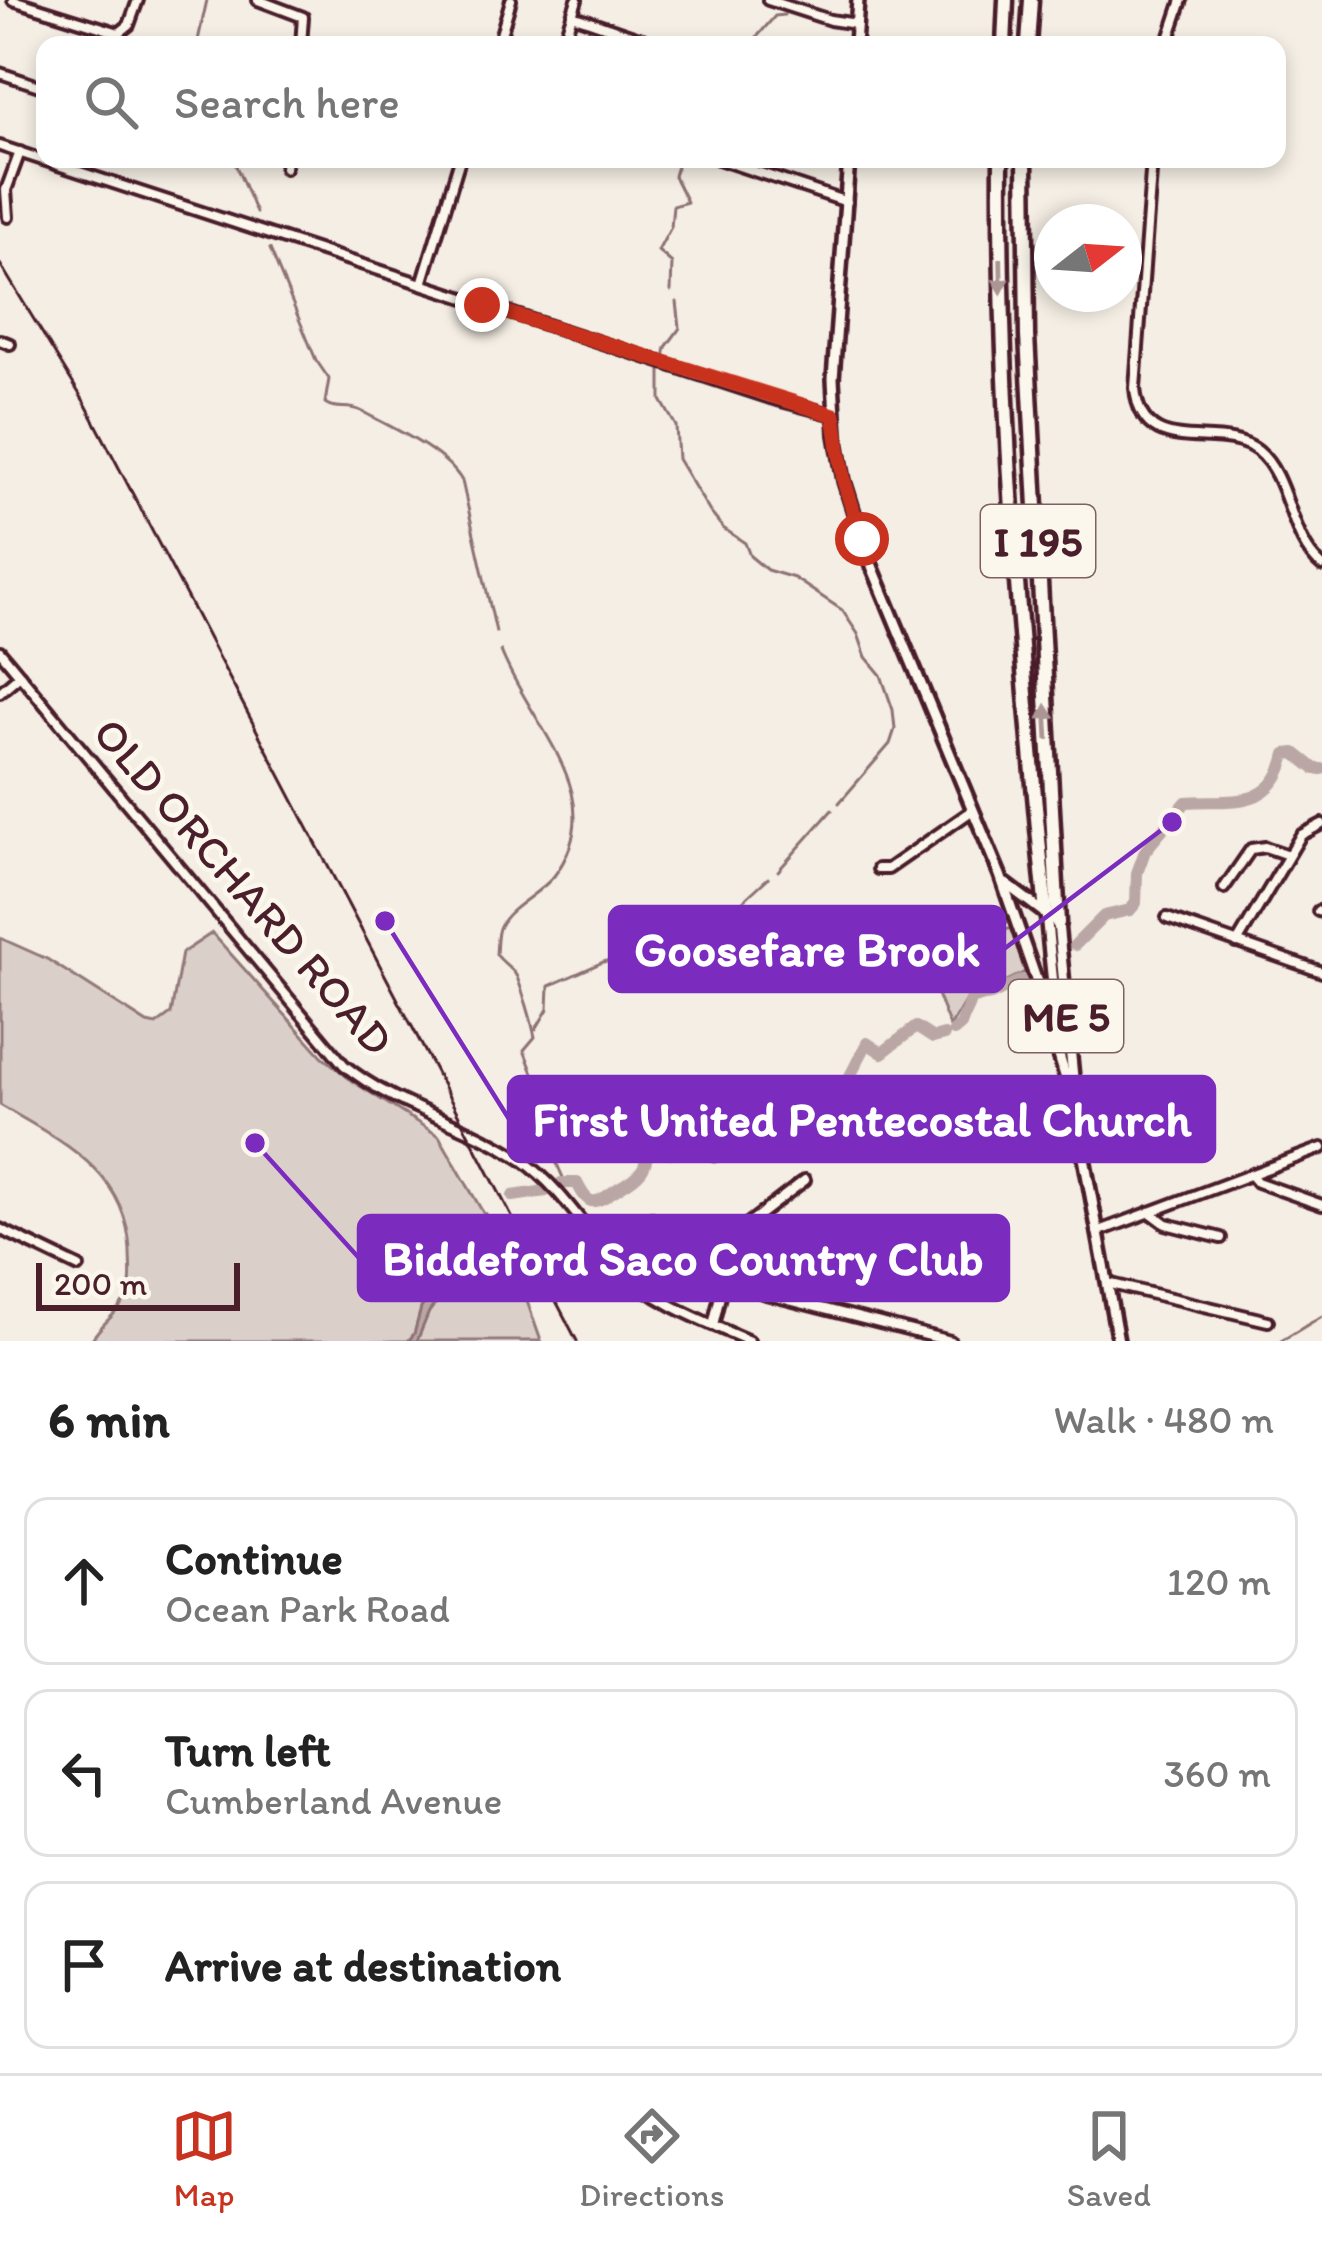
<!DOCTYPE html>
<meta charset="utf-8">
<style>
body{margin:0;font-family:Itim,sans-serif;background:#f2f2f2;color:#222}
.compass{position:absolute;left:1034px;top:204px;width:108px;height:108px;border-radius:50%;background:#fff;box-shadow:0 6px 18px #0003;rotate:73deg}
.scale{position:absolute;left:36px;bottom:30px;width:204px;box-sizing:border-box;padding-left:12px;border:6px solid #4a1f2b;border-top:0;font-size:33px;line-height:42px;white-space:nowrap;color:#4a1f2b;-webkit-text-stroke:9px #fbf7ec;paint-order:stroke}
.stop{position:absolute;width:36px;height:36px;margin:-27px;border:9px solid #c8321e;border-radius:50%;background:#fff}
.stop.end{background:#c8321e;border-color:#fff;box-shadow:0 3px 12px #0008}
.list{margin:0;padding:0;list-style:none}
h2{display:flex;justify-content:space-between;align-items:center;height:156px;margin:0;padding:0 48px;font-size:51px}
h2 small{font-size:39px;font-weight:400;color:#767676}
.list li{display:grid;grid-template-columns:78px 1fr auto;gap:36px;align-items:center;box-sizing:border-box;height:168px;margin:0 24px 24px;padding:0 24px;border:3px solid #e0e0e0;border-radius:24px}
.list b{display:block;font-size:45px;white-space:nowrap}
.list p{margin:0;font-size:39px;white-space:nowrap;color:#767676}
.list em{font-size:39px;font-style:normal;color:#767676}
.icon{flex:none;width:66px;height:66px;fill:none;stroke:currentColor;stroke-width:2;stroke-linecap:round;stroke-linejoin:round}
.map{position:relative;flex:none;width:1322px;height:1341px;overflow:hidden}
.search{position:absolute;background:#fff;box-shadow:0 6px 18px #0003;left:36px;right:36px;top:36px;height:132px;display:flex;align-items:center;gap:30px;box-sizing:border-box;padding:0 42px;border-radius:24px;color:#767676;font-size:45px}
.sheet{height:732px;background:#fff}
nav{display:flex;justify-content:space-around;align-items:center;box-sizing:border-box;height:168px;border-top:3px solid #e0e0e0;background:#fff;font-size:33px;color:#767676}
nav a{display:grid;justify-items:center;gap:6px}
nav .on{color:#c8321e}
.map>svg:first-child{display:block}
.green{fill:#dbd0c9;stroke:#92787a;stroke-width:3}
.water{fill:#baa7a5;stroke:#8d7174;stroke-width:3}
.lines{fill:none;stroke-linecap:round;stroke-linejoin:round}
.stream{stroke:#8d7174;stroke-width:3}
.river{stroke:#baa7a5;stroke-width:12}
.minor-casing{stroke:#4a1f2b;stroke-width:16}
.major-casing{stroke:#4a1f2b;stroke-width:18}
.highway-casing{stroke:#4a1f2b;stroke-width:21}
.minor{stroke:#fbf7ec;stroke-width:8}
.major{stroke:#fbf7ec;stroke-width:9}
.highway{stroke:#fbf7ec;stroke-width:12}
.rail{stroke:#4a1f2b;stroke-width:3}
.oneway{fill:#ab9695}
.route{stroke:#c8321e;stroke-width:15}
.labels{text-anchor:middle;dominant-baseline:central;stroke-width:9;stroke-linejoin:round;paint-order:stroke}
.shield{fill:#fbf7ec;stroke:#7f6065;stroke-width:3}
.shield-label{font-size:42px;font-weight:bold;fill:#4a1f2b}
.street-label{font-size:45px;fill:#4a1f2b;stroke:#fbf7ec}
.leader{fill:none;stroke:#7b2cbf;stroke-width:4.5}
.callout-dot{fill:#7b2cbf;stroke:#fbf7ec;stroke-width:4.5}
.callout{fill:#7b2cbf;stroke:#7b2cbf;stroke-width:4.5}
.callout-label{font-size:48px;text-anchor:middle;font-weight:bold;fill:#fff}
</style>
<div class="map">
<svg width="1322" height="1341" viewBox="0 0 1322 1341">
<rect width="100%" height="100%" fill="#f4eee4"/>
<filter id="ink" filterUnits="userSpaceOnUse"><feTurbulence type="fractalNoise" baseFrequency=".00833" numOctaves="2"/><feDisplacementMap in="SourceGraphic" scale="24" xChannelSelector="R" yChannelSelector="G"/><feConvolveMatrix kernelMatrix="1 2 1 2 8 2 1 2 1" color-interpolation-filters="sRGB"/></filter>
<g filter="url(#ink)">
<g class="green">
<polygon points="916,914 982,938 1011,928 1025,972 990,989 971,991 950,1027 928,972 898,942"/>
<path d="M212 933 322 1056 352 1081 439 1136 516 1270 541 1341H91C100 1324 118 1314 126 1298 133 1284 130 1266 130 1251 127 1171 61 1141 0 1105V938L47 959 147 1023 156 1025 171 1014 182 953Z"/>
</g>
<polygon class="water" points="486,1214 489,1220 456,1246 452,1281 429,1312 417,1341 408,1341 414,1334 421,1308 449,1270 452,1244 467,1225"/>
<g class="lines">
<g class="stream">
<polyline points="197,45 207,0"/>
<polyline points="750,45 775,16 784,15"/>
<polyline points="233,159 256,213"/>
<path d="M270 249 316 360 329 379 325 403C336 411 348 404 361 411 391 427 445 451 462 481L496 632"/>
<polyline points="671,291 672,263 658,251 671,227 673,206 687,202 674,176 679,159"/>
<polyline points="664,358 666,347 680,328 677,302"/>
<polyline points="661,367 661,400 676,426 678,459 710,512 723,528 745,543 750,556 767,570 794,578 842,610 858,634 866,657 881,675 893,710 895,729 890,744 839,803"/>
<path d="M501 651C530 726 614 796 554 876 540 894 510 906 500 926 496 933 497 946 496 954 502 963 512 967 517 977 525 998 531 1017 535 1037L524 1050 542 1096 527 1104 534 1112 542 1113 563 1149 557 1164 565 1182"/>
<polyline points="778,871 832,810"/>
<polyline points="536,1029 548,1009 549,986 603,962 707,934 768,878"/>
<polyline points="1281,1341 1322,1316"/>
</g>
<g class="river">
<path d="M1075 945 1104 916 1130 910 1136 903 1137 873 1145 851 1186 802C1230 799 1273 811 1286 754L1295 753 1315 769H1322"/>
<polyline points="954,1031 961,1025 971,998 991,995 1022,980"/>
<path d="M561 1183H577C587 1203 592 1207 611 1193 622 1185 632 1182 641 1171 647 1164 648 1151 650 1143L670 1153 688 1146 703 1131 712 1136 714 1158 750 1136 762 1146 770 1130 785 1124 789 1104 804 1096 813 1098 814 1116 819 1118 830 1100 855 1099 857 1092 849 1078 867 1043 882 1053 916 1027 933 1038 944 1035"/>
<polyline points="513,1196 546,1191"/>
</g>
<g class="minor-casing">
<g id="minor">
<polyline points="13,0 119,33 129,25 138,0"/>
<polyline points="258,0 303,17 301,45"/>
<polyline points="768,0 830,20 857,24"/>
<polyline points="572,15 660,45"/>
<polyline points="498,45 511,0"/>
<polyline points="562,45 577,0"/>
<polyline points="1167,45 1182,0"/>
<polyline points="0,73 45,88"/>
<polyline points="0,146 770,398 834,415"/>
<polyline points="718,159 847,202"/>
<path d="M1152 159 1135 388C1142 464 1219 420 1258 451 1290 477 1289 539 1322 566"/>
<polyline points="523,161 524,159"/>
<polyline points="285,168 286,159"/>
<polyline points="8,217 6,190 20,152"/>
<polyline points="422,284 460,159"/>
<polyline points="0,340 10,344"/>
<path d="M0 651 344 1065C397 1109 467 1122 522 1160 563 1189 587 1233 621 1269 656 1304 704 1321 749 1341"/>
<polyline points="0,692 20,675"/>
<polyline points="878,869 888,869 973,810"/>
<polyline points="1224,888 1251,849 1265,847 1288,855"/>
<polyline points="1318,911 1322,912"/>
<polyline points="1167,918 1322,972"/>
<polyline points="1237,943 1301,835 1322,824"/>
<polyline points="1082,1151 1156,1125"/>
<polyline points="1251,1175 1257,1182 1322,1205"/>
<polyline points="1150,1212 1166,1224 1221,1238"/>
<polyline points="0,1229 79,1267"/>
<polyline points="1097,1232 1322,1148"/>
<polyline points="648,1247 716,1283 720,1296 713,1325"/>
<polyline points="611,1257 625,1235 652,1218"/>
<polyline points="689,1269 805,1180"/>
<polyline points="1107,1283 1268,1321"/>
<polyline points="762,1293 950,1341"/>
</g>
</g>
<g class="major-casing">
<g id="major">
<polyline points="855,45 858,0"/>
<polyline points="849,159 833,379 836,435 844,481 867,554 1000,875 1037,982 1075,1109 1118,1341"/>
<polyline points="1006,884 1058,923 1075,1098"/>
<polyline points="1046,913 1058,1035"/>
</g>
</g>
<g class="highway-casing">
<g id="highway">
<polyline points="1004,45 1006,0"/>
<polyline points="1028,45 1031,0"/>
<path d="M1001 159C999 411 1022 663 1046 913"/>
<polyline points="1025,159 1027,336 1058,923"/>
</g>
</g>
<use href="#minor" class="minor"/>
<use href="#major" class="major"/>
<use href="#highway" class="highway"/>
<polyline class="rail" points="0,264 85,403 577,1341"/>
</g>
<defs><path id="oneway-solid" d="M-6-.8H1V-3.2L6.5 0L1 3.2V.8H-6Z" transform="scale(3)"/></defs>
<g class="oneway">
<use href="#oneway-solid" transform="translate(1001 276) rotate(89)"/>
<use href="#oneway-solid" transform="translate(1047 722) rotate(-93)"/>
</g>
</g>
<g class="lines" filter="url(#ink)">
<polyline class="route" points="482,305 834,415 844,481 862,539"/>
</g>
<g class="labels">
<g class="shield">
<rect x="981" y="505" width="114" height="72" rx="9"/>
<rect x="1009" y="980" width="114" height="72" rx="9"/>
</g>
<g class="shield-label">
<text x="1038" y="541">I 195</text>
<text x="1066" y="1016">ME 5</text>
</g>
<g class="street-label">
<text transform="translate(244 886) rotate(49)">OLD ORCHARD ROAD</text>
</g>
</g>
<path class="leader" d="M1172 822L1004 949M385 921L509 1119M255 1143L359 1258"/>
<g class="callout-dot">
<circle cx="1172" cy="822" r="12"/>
<circle cx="385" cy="921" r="12"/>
<circle cx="255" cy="1143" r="12"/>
</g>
<g class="callout">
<rect x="610" y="907" width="394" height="84" rx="12"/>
<rect x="509" y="1077" width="705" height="84" rx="12"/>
<rect x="359" y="1216" width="649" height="84" rx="12"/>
</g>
<g class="callout-label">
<text x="807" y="966">Goosefare Brook</text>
<text x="862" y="1136">First United Pentecostal Church</text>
<text x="683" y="1275">Biddeford Saco Country Club</text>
</g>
</svg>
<svg class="compass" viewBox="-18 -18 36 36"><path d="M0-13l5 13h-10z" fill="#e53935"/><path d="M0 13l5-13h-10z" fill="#767676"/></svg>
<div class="scale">200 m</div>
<div class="stop" style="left:862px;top:539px"></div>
<div class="stop end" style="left:482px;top:305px"></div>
<div class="search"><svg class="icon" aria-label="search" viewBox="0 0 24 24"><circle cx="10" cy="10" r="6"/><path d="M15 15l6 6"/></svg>Search here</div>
</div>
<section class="sheet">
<h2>6 min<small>Walk · 480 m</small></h2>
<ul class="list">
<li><svg class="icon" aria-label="ahead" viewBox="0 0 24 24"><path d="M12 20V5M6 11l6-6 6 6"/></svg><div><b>Continue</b><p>Ocean Park Road</p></div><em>120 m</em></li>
<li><svg class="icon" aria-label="left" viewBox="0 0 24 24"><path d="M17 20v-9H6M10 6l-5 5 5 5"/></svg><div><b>Turn left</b><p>Cumberland Avenue</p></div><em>360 m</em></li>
<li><svg class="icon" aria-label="arrive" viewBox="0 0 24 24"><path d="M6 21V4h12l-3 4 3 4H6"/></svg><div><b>Arrive at destination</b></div></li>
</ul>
</section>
<nav>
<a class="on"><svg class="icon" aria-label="map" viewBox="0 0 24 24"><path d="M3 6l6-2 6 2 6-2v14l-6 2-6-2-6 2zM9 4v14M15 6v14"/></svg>Map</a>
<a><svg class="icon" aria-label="directions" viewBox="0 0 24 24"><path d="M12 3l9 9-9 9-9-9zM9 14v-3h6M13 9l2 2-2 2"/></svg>Directions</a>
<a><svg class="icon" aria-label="saved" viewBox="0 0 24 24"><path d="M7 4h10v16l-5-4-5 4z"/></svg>Saved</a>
</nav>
